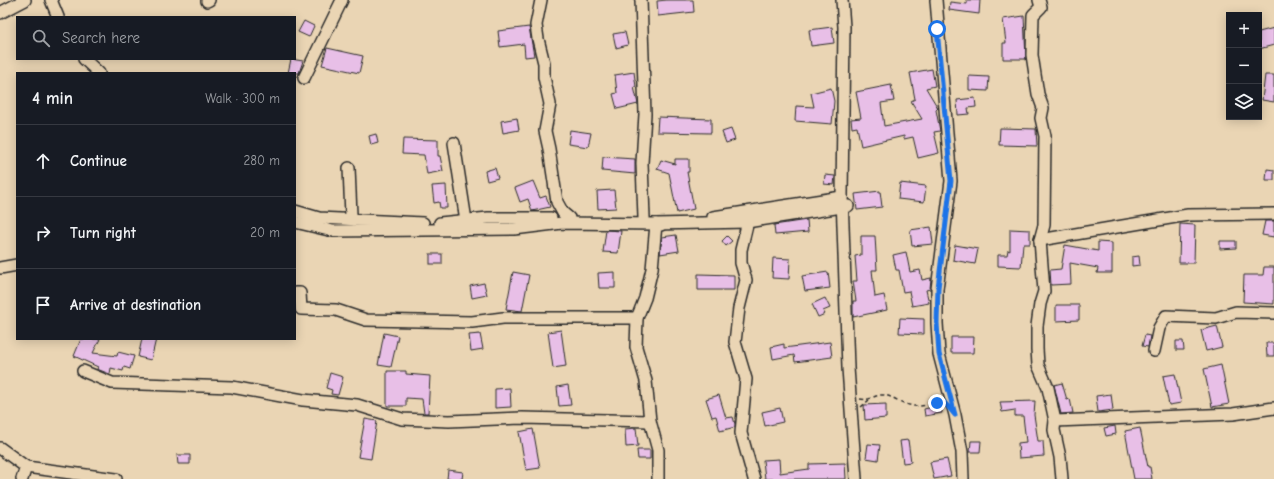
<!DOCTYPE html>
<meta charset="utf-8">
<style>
body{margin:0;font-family:"Comic Neue",sans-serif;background:#242831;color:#f1f3f6}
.controls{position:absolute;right:12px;top:12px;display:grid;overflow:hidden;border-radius:0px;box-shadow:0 2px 10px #0003}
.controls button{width:36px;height:36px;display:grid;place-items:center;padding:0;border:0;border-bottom:1px solid #363941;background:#171b24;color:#f1f3f6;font:20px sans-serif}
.stop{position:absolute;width:12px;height:12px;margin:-9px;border:3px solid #1a73e8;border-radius:50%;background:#fff}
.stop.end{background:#1a73e8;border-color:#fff;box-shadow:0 1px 4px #0008}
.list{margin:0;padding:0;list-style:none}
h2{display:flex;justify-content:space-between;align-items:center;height:52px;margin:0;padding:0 16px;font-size:17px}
h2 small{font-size:13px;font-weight:400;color:#9ea1a6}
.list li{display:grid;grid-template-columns:26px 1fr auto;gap:12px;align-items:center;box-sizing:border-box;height:72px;padding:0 16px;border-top:1px solid #363941}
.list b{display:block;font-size:15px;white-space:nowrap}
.list em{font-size:13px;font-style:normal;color:#9ea1a6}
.icon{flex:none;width:22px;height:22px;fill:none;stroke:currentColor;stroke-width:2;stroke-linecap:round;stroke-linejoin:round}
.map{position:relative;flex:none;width:1274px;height:479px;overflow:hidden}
.search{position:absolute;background:#171b24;box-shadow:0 2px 10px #0003;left:16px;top:16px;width:280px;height:44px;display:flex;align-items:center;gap:10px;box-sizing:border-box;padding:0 14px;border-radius:0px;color:#9ea1a6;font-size:15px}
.panel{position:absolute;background:#171b24;box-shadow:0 2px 10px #0003;left:16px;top:72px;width:280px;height:268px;border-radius:0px}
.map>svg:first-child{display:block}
.building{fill:#e8bfe7;stroke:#2b2b2b}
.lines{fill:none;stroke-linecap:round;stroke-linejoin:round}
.minor-casing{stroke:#2b2b2b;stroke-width:14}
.path{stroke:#2b2b2b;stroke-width:1.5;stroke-dasharray:4 3;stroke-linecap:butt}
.minor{stroke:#ead5b4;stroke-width:11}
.route{stroke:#1a73e8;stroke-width:5}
</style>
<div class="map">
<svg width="1274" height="479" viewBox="0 0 1274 479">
<rect width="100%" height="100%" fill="#ead5b4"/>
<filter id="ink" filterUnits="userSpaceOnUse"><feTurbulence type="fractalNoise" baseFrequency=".025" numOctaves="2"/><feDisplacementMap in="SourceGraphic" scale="8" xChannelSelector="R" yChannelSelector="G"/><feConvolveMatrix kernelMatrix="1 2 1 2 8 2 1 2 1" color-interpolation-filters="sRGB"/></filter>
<g filter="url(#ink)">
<g class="building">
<polygon points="667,0 693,0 694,12 658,16 657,1"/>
<polygon points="967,0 980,0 979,14 949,10 950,2 967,4"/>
<polygon points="1024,16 1026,59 1003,59 1003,43 1006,43 1003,19"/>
<polygon points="304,21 314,26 309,37 298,32"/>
<polygon points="529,27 534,56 525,57 524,44 500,47 498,31"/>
<polygon points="832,27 834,43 811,46 809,30"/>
<polygon points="1274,28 1274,45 1259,49 1259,32"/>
<polygon points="625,32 628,45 616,48 613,34"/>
<polygon points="327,48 363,56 359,73 322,65"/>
<polygon points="291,59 303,61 299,73 288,73"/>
<polygon points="932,69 935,86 926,88 938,108 936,110 940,131 934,132 939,153 918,158 913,137 904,139 904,136 861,146 857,127 852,128 851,119 861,118 856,92 891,85 894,101 881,103 884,126 922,119 911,101 915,99 910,73"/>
<polygon points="634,72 636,87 634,87 638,104 617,109 613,94 617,93 615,75"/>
<polygon points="1265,75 1274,75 1274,102 1262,100"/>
<polygon points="969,76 989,77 988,91 969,90"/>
<polygon points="831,88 834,101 832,124 795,121 796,106 814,107 811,93"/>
<polygon points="975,98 976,107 968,108 969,114 958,115 957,100"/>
<polygon points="658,117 711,119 711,133 657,132"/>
<polygon points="517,118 519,130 503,133 501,121"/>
<polygon points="1000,128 1036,129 1037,146 999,145"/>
<polygon points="731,129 735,140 726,143 722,132"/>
<polygon points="570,130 591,133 588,147 568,144"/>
<polygon points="376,134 378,143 371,145 369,136"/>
<polygon points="403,139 438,140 438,156 440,156 443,171 427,174 424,155 402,154"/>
<polygon points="603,157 635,159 635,174 602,171"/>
<polygon points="675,159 689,159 689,172 687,172 694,209 677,213 669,173 657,169 661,160 675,164"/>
<polygon points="495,168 498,178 487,181 485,171"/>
<polygon points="1267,169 1274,170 1274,180 1266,180"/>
<polygon points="825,175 835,176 834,185 824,184"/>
<polygon points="533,181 540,198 546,196 550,207 532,211 528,199 520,202 515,188"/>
<polygon points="900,183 926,186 924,202 898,199"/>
<polygon points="446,185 447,208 440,208 439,202 434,203 432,186"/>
<polygon points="614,190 616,208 598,209 597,191"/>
<polygon points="880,191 882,207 857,210 855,194"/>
<polygon points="807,220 808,232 775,235 774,225"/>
<polygon points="1265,221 1274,221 1274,237 1262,235"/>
<polygon points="1180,224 1195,225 1194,263 1179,263"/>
<polygon points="931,227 933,244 912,246 910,230"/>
<polygon points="1010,229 1030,230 1030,244 1023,244 1021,267 998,266 998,255 1007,255 1008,250 1010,251"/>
<polygon points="606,230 621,231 618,253 603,252"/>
<polygon points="676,235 679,251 660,254 662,237"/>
<polygon points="727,236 732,241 726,246 722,241"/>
<polygon points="861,236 875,236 877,270 872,270 875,297 884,295 887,310 853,317 853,301 856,301 853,281 857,281 855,256 861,255"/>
<polygon points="1220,241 1236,241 1236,248 1220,249"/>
<polygon points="1098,242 1112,243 1112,273 1097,273 1098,268 1070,263 1071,284 1051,285 1050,270 1061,269 1065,245 1098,251"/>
<polygon points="955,245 978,249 975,264 953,260"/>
<polygon points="906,252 910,272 920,270 922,280 931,278 930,289 926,290 929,303 912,306 909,291 903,292 899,270 896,270 893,255"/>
<rect x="430" y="254" width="12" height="10"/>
<polygon points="1139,256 1140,265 1132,266 1132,257"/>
<polygon points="773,258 790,259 789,279 772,278"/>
<polygon points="1264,267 1274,267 1274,304 1243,302 1244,275 1263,275"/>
<polygon points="513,272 529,275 522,311 506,309"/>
<polygon points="615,272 615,288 599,288 598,273"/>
<polygon points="828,272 830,288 805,291 802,276"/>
<polygon points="698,274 734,275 734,290 698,290"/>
<polygon points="484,283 487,295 472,298 470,286"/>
<polygon points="825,298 830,308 823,311 825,314 818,317 812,304"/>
<polygon points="1056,305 1079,305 1079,320 1056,321"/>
<polygon points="900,318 924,319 924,334 899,333"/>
<polygon points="1217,326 1222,347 1206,351 1201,330"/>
<polygon points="561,330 566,366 553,368 548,332"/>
<polygon points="384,333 398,336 391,367 378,365"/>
<polygon points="480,334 483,349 471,351 469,335"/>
<polygon points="1145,335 1150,336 1148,347 1142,346"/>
<polygon points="951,337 974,337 973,353 951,353"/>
<polygon points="81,339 100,339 93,353 117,356 118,352 134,356 130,369 124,367 123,371 111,368 110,374 107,373 97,369 98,367 74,356"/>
<polygon points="142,339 156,339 151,360 138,357"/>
<polygon points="1176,341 1183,341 1184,350 1176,350"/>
<polygon points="830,342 832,357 795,362 794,355 773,359 771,347 784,344 784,348"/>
<polygon points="1266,343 1274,343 1274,356 1267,356"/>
<polygon points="1221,365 1229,404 1212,407 1204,369"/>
<polygon points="387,371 406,371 406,374 430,376 428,413 424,413 422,399 406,398 406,406 387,406"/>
<polygon points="330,373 343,377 338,395 331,394 332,390 326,388"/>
<polygon points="1175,374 1181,403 1169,405 1163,376"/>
<polygon points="1062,383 1067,400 1070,399 1073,413 1061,414 1054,385"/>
<polygon points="568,385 571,405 559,406 557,387"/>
<polygon points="510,388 511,407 495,408 495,389"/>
<polygon points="1111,394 1113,410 1098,412 1096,396"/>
<polygon points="719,395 726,418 733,417 735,424 735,427 720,431 716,416 712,417 706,399"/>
<polygon points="1035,401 1034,415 1038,441 1043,441 1044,456 1019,458 1018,443 1026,442 1023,416 1015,416 1015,410 1002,412 1000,402"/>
<polygon points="886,404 886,418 865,420 864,405"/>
<polygon points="941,405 942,413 925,416 924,409"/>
<polygon points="780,408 783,422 765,426 762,412"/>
<polygon points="365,419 377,421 371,459 358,457"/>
<polygon points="1115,426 1116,434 1106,436 1104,428"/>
<polygon points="636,428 638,446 626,447 625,429"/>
<polygon points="1140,428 1148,467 1150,467 1152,479 1134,479 1125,431"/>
<polygon points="533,429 540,468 526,470 519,432"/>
<polygon points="908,440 911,462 903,463 900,441"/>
<polygon points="971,441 981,441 980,452 970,452"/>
<polygon points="868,444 880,445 878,460 866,458"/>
<polygon points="637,450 650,450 650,459 638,459"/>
<polygon points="177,455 190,455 190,464 178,464"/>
<polygon points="779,459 780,473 809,469 809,464 845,463 846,479 765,479 763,460"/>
<polygon points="947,459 951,476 934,479 930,462"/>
<polygon points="448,470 463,472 462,479 447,479"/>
</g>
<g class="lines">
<g class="minor-casing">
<g id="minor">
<polyline points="51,0 58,17"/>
<polyline points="541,0 536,25 538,39 544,63 544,77 550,104 545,131 549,149 557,202 563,213 569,218"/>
<polyline points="641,0 645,114 642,163 644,218"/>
<polyline points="842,0 844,27 842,197 848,368 856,479"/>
<polyline points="936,0 951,181 937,289 937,323 939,354 955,415 962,452 963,479"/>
<polyline points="1039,0 1041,7 1033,15 1032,55 1038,94 1043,108 1041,118 1045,136 1044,225 1040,240 1044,291 1040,304 1037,326 1037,349 1038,365 1048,388 1055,421 1054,430 1060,457 1062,479"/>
<polyline points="207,1 209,0"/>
<polyline points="0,13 25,0"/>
<polyline points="84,59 99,73"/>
<polyline points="304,78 342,0"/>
<polyline points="454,143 467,227"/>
<polyline points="349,168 351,215 354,220"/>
<polyline points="295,211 319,218 423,223"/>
<polyline points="745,214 747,225 741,250 741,263 746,280 739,308 735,342 746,379 741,433 754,479"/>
<polyline points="713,217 842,197"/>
<polyline points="295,222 333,231 514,229 562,223 656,224 747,222 848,206"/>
<polyline points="440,223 488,218 551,218"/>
<polyline points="1040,240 1188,215 1274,214"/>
<polyline points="0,268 17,265"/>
<polyline points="295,293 300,293 301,309 336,310 366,320 472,322 503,318 637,318"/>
<polyline points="1154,351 1159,328 1166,316 1216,318 1236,312 1274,313"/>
<polyline points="83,371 112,383 232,387 303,400 357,405 402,419 449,421 522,418 650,421"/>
<polyline points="1055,421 1233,414 1274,408"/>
<polyline points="0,448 26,467 116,479"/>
<polyline points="22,479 26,467"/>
<polyline points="658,479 658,450 650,421 646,381 636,347 637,318 645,298 652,269 656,224 657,226 661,225"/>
</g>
</g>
<g class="path">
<path d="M860 399C870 401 872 396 881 395 890 394 903 405 914 406 923 407 933 403 942 403"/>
<polyline points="861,407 869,400"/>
</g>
<use href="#minor" class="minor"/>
</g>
</g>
<g class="lines" filter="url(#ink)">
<polyline class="route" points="937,403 944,402 955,415 939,354 937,323 938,288 951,181 937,29"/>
</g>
</svg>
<div class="controls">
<button>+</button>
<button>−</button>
<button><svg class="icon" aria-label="layers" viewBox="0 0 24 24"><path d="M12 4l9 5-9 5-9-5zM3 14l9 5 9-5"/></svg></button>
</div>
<div class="stop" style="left:937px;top:29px"></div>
<div class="stop end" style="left:937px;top:403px"></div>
<div class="search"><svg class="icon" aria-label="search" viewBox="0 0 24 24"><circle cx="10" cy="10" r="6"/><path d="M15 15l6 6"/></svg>Search here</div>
<section class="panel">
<h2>4 min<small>Walk · 300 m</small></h2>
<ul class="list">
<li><svg class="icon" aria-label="ahead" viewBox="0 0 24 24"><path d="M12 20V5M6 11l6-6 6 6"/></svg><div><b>Continue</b></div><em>280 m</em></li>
<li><svg class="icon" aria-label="right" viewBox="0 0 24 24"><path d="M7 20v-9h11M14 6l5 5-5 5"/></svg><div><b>Turn right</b></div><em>20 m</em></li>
<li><svg class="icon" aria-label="arrive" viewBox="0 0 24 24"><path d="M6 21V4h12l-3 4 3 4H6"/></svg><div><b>Arrive at destination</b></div></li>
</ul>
</section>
</div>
